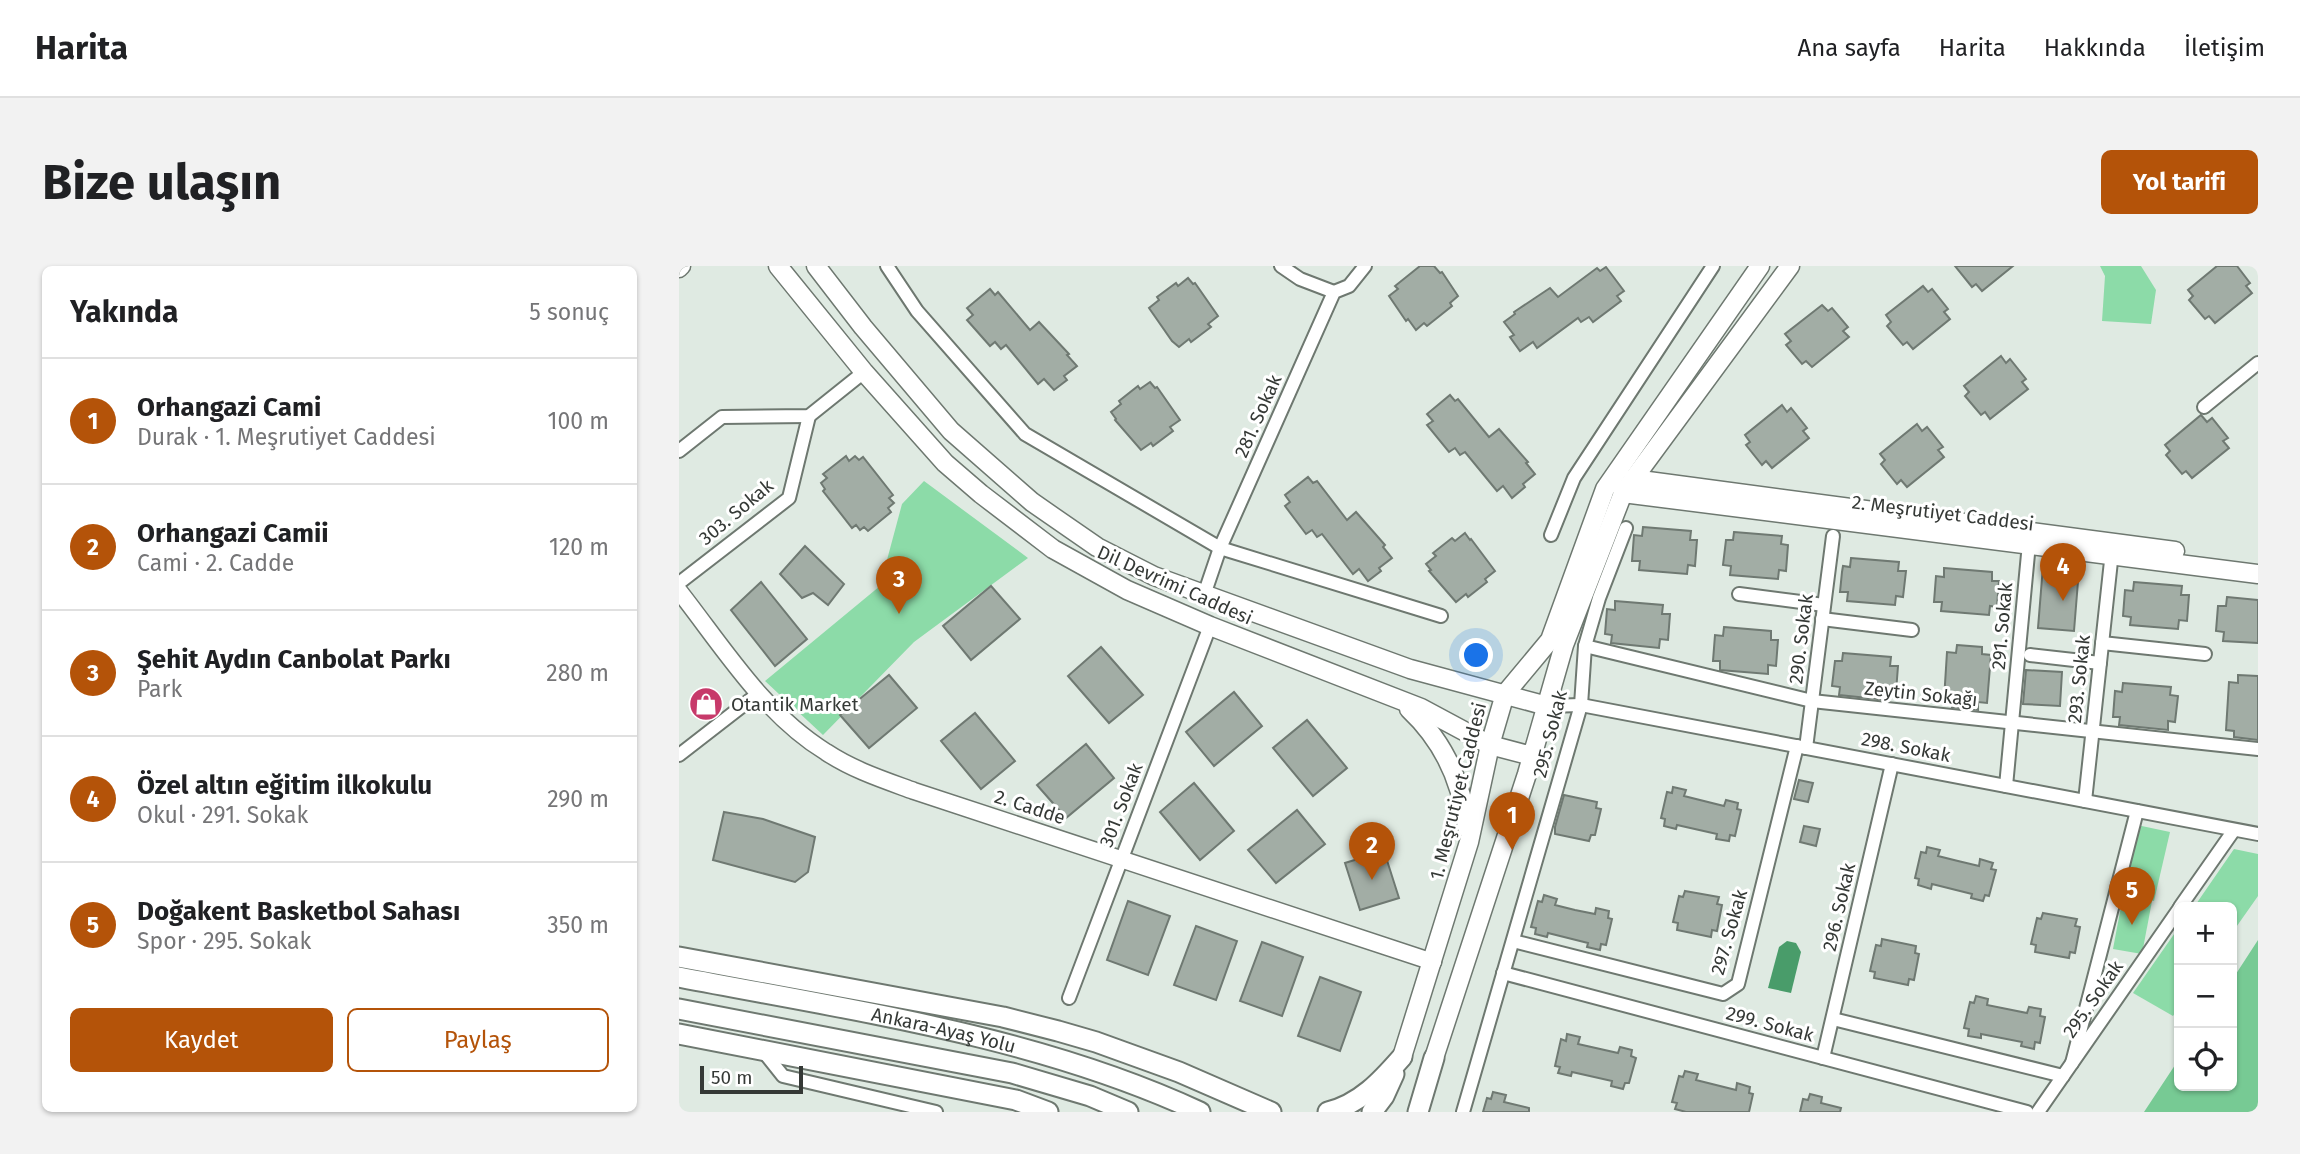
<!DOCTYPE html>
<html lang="tr">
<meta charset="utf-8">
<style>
body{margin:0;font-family:"Fira Sans",sans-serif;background:#f2f2f2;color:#202124}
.controls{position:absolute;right:21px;bottom:21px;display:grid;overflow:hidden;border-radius:10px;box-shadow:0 2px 5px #0004}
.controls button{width:63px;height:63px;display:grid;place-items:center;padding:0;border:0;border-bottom:2px solid #e0e0e0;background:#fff;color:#202124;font:35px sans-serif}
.scale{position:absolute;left:21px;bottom:18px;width:103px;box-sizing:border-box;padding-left:7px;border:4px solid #353936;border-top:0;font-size:19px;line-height:24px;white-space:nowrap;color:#353936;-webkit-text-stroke:5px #fff;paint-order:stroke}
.you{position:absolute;left:798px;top:390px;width:24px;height:24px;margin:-18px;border:5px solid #fff;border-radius:50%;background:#1a73e8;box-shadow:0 0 0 10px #1a73e833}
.badge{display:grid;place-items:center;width:46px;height:46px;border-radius:50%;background:#b45309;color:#fff;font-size:23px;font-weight:700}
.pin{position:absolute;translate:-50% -58px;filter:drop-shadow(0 2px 4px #0008)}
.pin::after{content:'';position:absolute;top:37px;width:24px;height:21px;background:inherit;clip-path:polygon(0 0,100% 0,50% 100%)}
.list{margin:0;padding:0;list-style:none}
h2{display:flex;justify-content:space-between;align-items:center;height:91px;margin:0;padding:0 28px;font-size:30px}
h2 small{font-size:23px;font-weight:400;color:#757577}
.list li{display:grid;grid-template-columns:46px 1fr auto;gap:21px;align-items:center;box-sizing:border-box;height:126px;padding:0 28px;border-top:2px solid #e0e0e0}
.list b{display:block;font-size:26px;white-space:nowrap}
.list p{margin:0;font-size:23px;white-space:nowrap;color:#757577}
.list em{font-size:23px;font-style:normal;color:#757577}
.actions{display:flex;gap:14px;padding:21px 28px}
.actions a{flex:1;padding:16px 0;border:2px solid #b45309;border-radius:10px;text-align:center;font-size:24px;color:#b45309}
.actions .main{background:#b45309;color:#fff}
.icon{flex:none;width:38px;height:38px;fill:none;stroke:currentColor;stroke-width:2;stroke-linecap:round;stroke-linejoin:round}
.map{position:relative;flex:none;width:1579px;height:846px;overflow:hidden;border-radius:10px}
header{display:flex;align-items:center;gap:42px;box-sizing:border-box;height:98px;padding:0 35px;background:#fff;border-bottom:2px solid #e0e0e0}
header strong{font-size:33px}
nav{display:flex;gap:38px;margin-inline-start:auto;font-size:24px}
.intro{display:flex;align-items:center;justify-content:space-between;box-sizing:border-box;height:168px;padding:0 42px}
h1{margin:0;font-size:49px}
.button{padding:18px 32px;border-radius:10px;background:#b45309;color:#fff;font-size:24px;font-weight:700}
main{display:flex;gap:42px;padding:0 42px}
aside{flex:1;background:#fff;border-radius:10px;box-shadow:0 2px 5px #0004}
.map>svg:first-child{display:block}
.green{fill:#8cdba8}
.forest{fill:#77ca94}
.water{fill:#499c6a}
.building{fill:#a2ada5;stroke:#6f7972;stroke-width:2}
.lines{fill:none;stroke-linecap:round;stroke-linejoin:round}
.minor-casing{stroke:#6e7870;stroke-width:16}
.tertiary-casing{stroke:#6e7870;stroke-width:19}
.secondary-casing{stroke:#6e7870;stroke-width:21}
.trunk-casing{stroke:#6e7870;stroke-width:23}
.minor{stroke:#fff;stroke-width:12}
.tertiary{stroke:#fff;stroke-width:16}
.secondary{stroke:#fff;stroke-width:18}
.trunk{stroke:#fff;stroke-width:19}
.labels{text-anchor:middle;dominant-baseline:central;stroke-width:6;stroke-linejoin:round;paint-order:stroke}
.street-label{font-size:19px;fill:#353936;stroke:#fff}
.poi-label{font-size:19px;fill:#353936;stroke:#fff;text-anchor:start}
</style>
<header>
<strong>Harita</strong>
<nav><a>Ana sayfa</a><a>Harita</a><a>Hakkında</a><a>İletişim</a></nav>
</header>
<div class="intro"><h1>Bize ulaşın</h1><a class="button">Yol tarifi</a></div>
<main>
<aside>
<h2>Yakında<small>5 sonuç</small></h2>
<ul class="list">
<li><span class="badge">1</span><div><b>Orhangazi Cami</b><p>Durak · 1. Meşrutiyet Caddesi</p></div><em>100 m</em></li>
<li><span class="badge">2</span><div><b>Orhangazi Camii</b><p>Cami · 2. Cadde</p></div><em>120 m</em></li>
<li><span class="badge">3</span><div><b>Şehit Aydın Canbolat Parkı</b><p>Park</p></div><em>280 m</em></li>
<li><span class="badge">4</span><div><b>Özel altın eğitim ilkokulu</b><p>Okul · 291. Sokak</p></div><em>290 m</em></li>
<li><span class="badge">5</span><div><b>Doğakent Basketbol Sahası</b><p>Spor · 295. Sokak</p></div><em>350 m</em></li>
</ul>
<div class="actions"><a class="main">Kaydet</a><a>Paylaş</a></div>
</aside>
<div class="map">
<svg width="1579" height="846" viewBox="0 0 1579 846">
<rect width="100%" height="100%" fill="#dfeae2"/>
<g class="green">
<polygon points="1421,0 1462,0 1477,24 1472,58 1423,55 1426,10"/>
<polygon points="245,215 349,292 235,376 144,469 86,415 201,320 223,238"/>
<polygon points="1458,559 1491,566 1475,635 1443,627"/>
<polygon points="1555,583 1579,588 1579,630 1553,667 1553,641 1515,641"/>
<polygon points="1444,630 1473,635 1463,688 1434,683"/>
<polygon points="1500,661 1500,741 1494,750 1454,727"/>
</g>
<polygon class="forest" points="1579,674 1579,846 1465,846 1500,793 1500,820 1553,820 1553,714"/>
<polygon class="water" points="1108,675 1117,677 1122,686 1112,727 1089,722 1100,681"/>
<g class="building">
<polygon points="741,0 755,0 761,7 763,6 779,30 771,37 773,40 748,60 745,57 737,64 729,53 727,55 710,30 719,23 716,20"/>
<polygon points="1276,0 1334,0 1303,25 1297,18 1293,21"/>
<polygon points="1538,0 1558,0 1571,17 1567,20 1573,27 1536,57 1530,50 1526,53 1510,34 1514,30 1509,24"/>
<polygon points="927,1 945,25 938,30 942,35 914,56 910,51 902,56 899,52 858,82 854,76 841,85 831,71 835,69 825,56 836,48 835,46 871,22 879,31 918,2 921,5"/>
<polygon points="509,12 514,18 516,17 539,50 529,58 532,61 512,76 510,73 500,81 493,75 470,42 480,34 478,31 497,17 499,20"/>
<polygon points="1244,20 1249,26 1253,23 1269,43 1265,46 1271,53 1234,83 1228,76 1224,79 1208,60 1212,56 1207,49"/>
<polygon points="311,23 316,29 319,26 351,64 360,56 390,88 388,89 398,100 385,110 388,114 375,124 365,113 359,118 327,79 322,83 316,76 311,80 288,54 294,49 288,42"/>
<polygon points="1143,39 1149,45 1153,42 1169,61 1164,65 1170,71 1133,101 1127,95 1123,98 1107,79 1112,75 1106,68"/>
<polygon points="1322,90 1327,97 1331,93 1347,113 1343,116 1349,123 1311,153 1306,146 1302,149 1286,130 1290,126 1285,120"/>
<polygon points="471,116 476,122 478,121 501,154 491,161 494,165 474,180 472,177 462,184 436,154 437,153 432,146 442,138 440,135 459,120 461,123"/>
<polygon points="771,129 776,135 779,133 810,171 820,163 849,196 847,197 856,208 844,218 846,221 833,232 824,220 818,225 786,186 781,189 776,182 770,186 748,159 754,155 748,148"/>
<polygon points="1103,139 1108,146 1112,142 1128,162 1124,165 1130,172 1093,202 1087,195 1083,199 1067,179 1071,176 1066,169"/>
<polygon points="1522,149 1528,156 1533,152 1549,172 1544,175 1550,182 1513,212 1507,205 1503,208 1487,189 1491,185 1486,179"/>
<polygon points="1238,158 1243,165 1248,161 1264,181 1259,184 1265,191 1228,221 1222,214 1218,218 1202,198 1206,194 1201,188"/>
<polygon points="167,190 170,195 176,190 180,194 184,191 214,229 210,232 215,237 209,242 212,246 189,265 185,261 181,264 177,259 173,262 144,225 146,223 142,217 148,212 144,208"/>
<polygon points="629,211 634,217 638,215 668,254 677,246 706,279 704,281 713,292 700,302 702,305 689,315 680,303 674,308 643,268 638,271 633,264 627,268 606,240 611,236 606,229"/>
<polygon points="964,261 1012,265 1011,274 1018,274 1016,300 1009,299 1008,308 960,304 961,295 953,295 955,269 963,270"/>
<polygon points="1055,266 1103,270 1102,278 1109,279 1107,305 1100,304 1099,313 1051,309 1052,300 1044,299 1047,274 1054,274"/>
<polygon points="786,267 791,274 792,273 816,305 806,313 808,316 789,331 787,328 777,336 750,305 752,304 747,298 757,290 754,287 773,272 776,275"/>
<polygon points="126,280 165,318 149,339 134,327 123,332 101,308"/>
<polygon points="1172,292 1220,296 1219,305 1227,305 1224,331 1217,330 1216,339 1168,335 1169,326 1161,326 1163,306 1164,300 1171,301"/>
<polygon points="1364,300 1400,303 1395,365 1359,362"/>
<polygon points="1265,302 1313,306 1313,315 1320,315 1318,341 1311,340 1310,349 1262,345 1263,336 1255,336 1257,310 1265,311"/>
<polygon points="82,316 128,373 96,400 52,344"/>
<polygon points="1455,316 1503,320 1502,329 1510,329 1508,355 1500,354 1499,363 1451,359 1452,351 1444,350 1446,324 1454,325"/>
<polygon points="312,320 341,353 292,394 264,360"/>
<polygon points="1548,331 1579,334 1579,377 1544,375 1545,366 1537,365 1539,340 1547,340"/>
<polygon points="936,335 984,339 983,348 991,348 989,374 981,373 980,382 932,377 933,369 926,368 928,343 936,344"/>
<polygon points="1045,361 1092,365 1092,374 1099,374 1097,400 1089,399 1089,408 1041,404 1041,395 1034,395 1036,369 1044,370"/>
<polygon points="1278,379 1303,381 1303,388 1312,389 1308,437 1299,436 1299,444 1273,441 1274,434 1265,434 1268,386 1277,387"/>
<polygon points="422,381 464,429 430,457 389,410"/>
<polygon points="1164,387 1212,391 1211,400 1219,400 1217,426 1209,425 1208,434 1160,429 1161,421 1153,420 1156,395 1163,395"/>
<polygon points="1347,404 1383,406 1381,440 1344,438"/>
<polygon points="210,409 238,442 190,482 161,449"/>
<polygon points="1559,409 1579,410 1579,474 1555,471 1555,465 1547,464 1550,416 1559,417"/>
<polygon points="1444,417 1492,421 1491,429 1499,430 1496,456 1489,455 1489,464 1440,459 1441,451 1434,451 1436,425 1443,426"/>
<polygon points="555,426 583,460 535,500 507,466"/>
<polygon points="296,447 336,495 302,523 262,475"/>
<polygon points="628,454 668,502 634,530 594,482"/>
<polygon points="407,478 435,512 387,552 358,519"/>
<polygon points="1120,514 1134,517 1129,536 1115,533"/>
<polygon points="515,517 555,565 521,594 481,546"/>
<polygon points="994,521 1007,524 1005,530 1045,540 1047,534 1059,537 1058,543 1062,544 1056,570 1051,569 1050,575 1037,573 1038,568 998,559 997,563 985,560 986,553 982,552 988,526 993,527"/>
<polygon points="885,529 918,536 917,542 922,543 916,569 912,569 910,575 876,568 876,561"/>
<polygon points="618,544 646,578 597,617 569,584"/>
<polygon points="45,546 84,553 136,571 129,606 116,616 34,594"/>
<polygon points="1125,560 1141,563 1137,580 1121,576"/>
<polygon points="1248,581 1261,584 1259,590 1279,595 1300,600 1301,593 1314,597 1312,603 1317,604 1310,630 1306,629 1304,635 1292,632 1293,628 1253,618 1252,623 1239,619 1240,613 1236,612 1242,586 1247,587"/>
<polygon points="705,585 720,632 681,644 666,597"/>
<polygon points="1006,625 1040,631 1038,638 1043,639 1038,665 1033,664 1032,671 998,664 999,657 994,656 1000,630 1004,631"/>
<polygon points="865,629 878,633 876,639 896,644 916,648 917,642 930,645 929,652 933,653 927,679 922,678 921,684 908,681 909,677 869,667 868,671 856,668 857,662 852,661 859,635 863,636"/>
<polygon points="449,635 491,650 469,709 428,694"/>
<polygon points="1364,647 1398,653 1396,660 1401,661 1396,687 1391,686 1390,692 1356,686 1357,679 1352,678 1358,652 1362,653"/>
<polygon points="517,660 558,675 537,734 495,719"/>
<polygon points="1203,673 1237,680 1236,687 1240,688 1235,714 1230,713 1229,719 1195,712 1196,706 1191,705 1197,679 1202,680"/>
<polygon points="583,676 624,691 603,750 561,735"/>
<polygon points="641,711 682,726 661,785 619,770"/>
<polygon points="1297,730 1309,733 1308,739 1348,747 1350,741 1362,743 1361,750 1366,751 1361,777 1356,776 1355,783 1342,780 1343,776 1302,768 1302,772 1289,770 1290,763 1285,762 1291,736 1295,737"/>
<polygon points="888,768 901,771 899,778 939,787 941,781 953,784 952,790 957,792 950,817 946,817 944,823 932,820 933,815 893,806 892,810 879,807 881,801 876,800 882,773 887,775"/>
<polygon points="1006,805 1019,808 1017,814 1057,824 1058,817 1071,821 1070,827 1074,828 1070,846 1007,846 996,843 998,837 993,836 1000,810 1004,811"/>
<polygon points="814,826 827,829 825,836 850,842 850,846 804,846 808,832 812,833"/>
<polygon points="1131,828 1143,831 1142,837 1162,842 1161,846 1121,846 1124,833 1129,834"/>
</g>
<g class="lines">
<g class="minor-casing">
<g id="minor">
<polyline points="208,0 238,45 346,168 541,282 762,350"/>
<polyline points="602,0 621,13 655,26"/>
<polyline points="1525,141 1579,97"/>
<polyline points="0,185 43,151 130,150 185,106"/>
<polyline points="872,269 895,212 1034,0"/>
<polyline points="0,317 110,232 130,150"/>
<polyline points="1060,328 1145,339"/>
<polyline points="525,329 541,282 655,26 670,20 686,0"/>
<polyline points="1143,353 1233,364"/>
<polyline points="1423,377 1526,388"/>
<polyline points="906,380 1133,435 1579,483"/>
<polyline points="1351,389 1421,397"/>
<polyline points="868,440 902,439 1579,568"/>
<polyline points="1127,482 1154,270"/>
<polyline points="0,489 80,427"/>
<polyline points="1327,520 1349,288"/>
<polyline points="1406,535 1432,295"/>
<polyline points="1501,641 1555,564"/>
<polyline points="834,675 1044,728 1059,718 1118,480"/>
<polyline points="824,707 1348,846"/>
<polyline points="390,732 531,360"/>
<polyline points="1154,753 1384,810"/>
<polyline points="84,785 104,810 257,846"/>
<polyline points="1144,792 1213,498"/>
<polyline points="1393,797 1458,545"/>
<polyline points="784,846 902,439 906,380 920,332 947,262"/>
<polyline points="1359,846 1500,643"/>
</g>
</g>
<g class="tertiary-casing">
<g id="tertiary">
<polyline points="0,3 3,0"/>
<path d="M0 325C44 381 85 448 147 486 174 504 205 514 235 525L754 696"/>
</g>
</g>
<g class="secondary-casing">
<g id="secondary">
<polyline points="99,0 185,106 266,197 302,228 374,283 448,324 531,360 742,442 811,479 853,490"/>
<polyline points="137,0 184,61 272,165 353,236 418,281 475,310 731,403 868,440"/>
<polyline points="954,213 1496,285"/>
<polyline points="944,227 1579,308"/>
<path d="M730 443C764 475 783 516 788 562"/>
<polyline points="723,791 790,576 811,479 826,428 871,374 926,223 1081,0"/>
<polyline points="755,792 848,508 885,379 944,227 1111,0"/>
</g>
</g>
<g class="trunk-casing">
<g id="trunk">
<polyline points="0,691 324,751 379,765 417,776 500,806 592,846"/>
<path id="s1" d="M0 711C176 745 357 770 521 846"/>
<polyline points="0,743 333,807 411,830 449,846"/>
<polyline points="0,768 337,834 369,846"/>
<path d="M649 846C681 838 702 815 723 791"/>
<polyline points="693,846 705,830 715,808"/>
<polyline points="739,846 755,792"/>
</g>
</g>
<use href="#minor" class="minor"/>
<use href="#tertiary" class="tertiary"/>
<use href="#secondary" class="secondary"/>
<use href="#trunk" class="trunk"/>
</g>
<defs>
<g id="shop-disc" transform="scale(1.75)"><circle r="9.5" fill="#c73a6a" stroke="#fff"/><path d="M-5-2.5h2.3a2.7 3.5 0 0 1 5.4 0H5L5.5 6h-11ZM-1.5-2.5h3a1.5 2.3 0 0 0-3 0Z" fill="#fff"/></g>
</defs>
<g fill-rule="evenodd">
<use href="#shop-disc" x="27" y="438"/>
</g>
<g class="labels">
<g class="street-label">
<text transform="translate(579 150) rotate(-66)">281. Sokak</text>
<text transform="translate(57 246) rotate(-40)">303. Sokak</text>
<text transform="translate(1264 247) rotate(7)">2. Meşrutiyet Caddesi</text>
<text transform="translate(496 319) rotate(24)">Dil Devrimi Caddesi</text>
<text transform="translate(1323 360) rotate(-85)">291. Sokak</text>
<text transform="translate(1122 373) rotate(-83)">290. Sokak</text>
<text transform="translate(1400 413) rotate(-84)">293. Sokak</text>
<text transform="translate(1242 428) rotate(6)">Zeytin Sokağı</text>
<text transform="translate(871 468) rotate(-76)">295. Sokak</text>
<text transform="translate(1227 481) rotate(11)">298. Sokak</text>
<text transform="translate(779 525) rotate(-76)">1. Meşrutiyet Caddesi</text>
<text transform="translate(442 539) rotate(-69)">301. Sokak</text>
<text transform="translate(351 541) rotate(18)">2. Cadde</text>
<text transform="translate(1160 641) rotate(-77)">296. Sokak</text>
<text transform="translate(1050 666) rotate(-74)">297. Sokak</text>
<text transform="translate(1414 733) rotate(-55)">295. Sokak</text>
<text transform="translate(1091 758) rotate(15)">299. Sokak</text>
<text stroke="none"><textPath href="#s1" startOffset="270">Ankara-Ayaş Yolu</textPath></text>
</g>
<g class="poi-label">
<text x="52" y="438">Otantik Market</text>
</g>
</g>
</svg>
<div class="controls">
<button>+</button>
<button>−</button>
<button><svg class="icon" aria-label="locate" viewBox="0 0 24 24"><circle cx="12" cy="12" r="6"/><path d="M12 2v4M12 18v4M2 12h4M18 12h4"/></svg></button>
</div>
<div class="scale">50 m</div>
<div class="you"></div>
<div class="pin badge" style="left:833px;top:584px">1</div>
<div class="pin badge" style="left:693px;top:614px">2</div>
<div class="pin badge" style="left:220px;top:348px">3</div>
<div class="pin badge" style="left:1384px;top:335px">4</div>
<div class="pin badge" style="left:1453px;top:659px">5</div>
</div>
</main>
